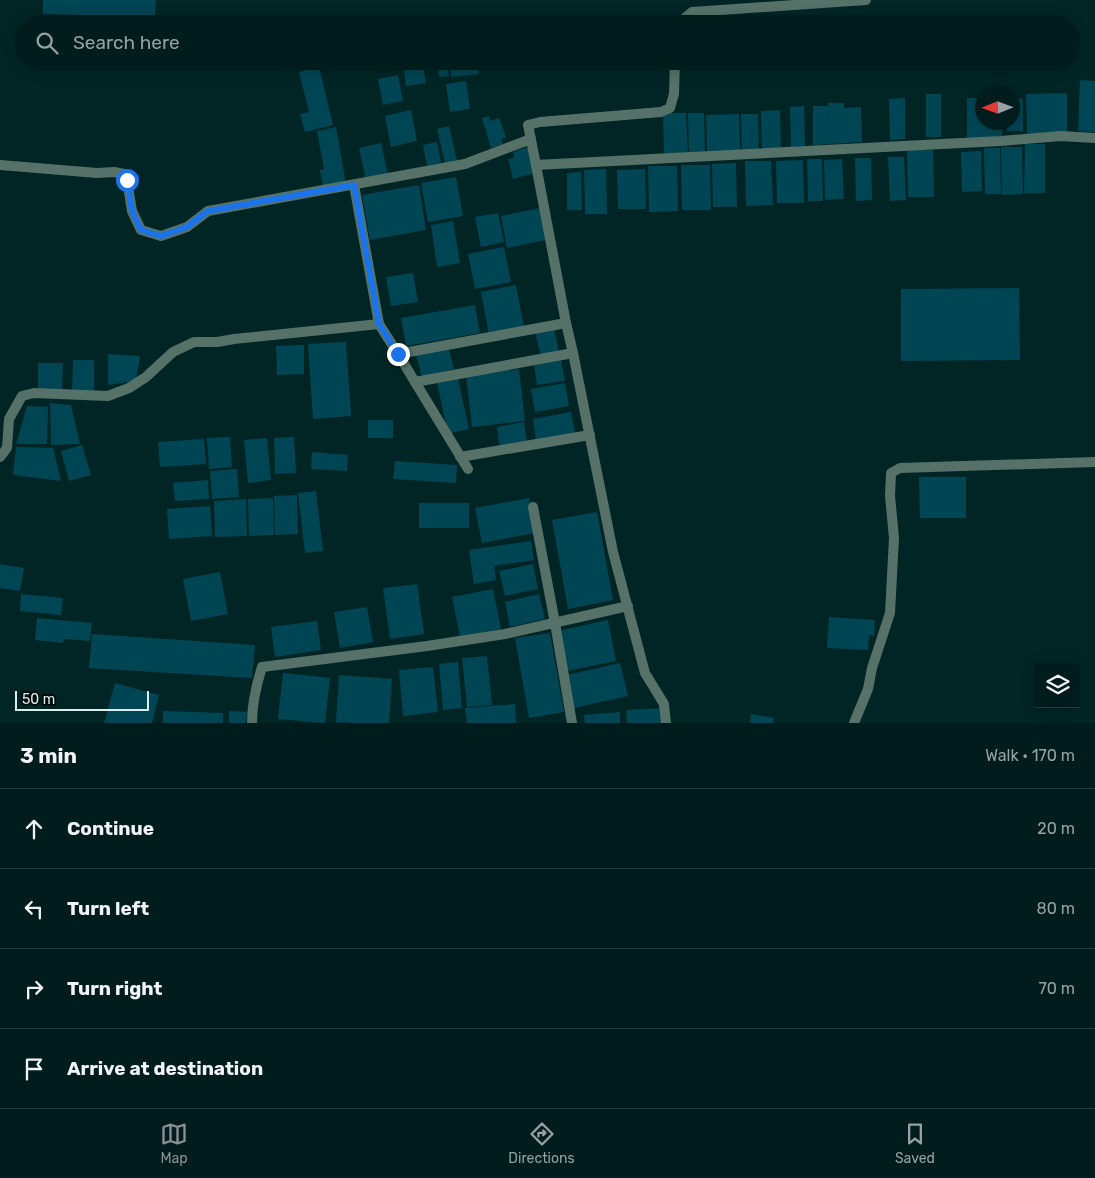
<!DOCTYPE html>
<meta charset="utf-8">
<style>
body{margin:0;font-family:Rubik,sans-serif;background:#0b2525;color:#f1f3f6}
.controls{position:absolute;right:15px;bottom:15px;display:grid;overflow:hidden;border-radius:0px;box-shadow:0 2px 12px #0003}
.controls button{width:45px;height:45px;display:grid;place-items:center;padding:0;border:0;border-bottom:1px solid #233a3b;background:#011c1c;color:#f1f3f6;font:25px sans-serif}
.compass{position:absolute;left:975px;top:85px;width:45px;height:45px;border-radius:50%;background:#011c1c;box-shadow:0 2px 12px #0003;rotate:269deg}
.scale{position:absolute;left:15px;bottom:12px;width:134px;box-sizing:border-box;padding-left:5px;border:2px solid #dbeeed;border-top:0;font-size:14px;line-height:18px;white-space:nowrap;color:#dbeeed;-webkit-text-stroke:4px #010c0c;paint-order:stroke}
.stop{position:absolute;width:15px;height:15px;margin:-11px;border:4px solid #1a73e8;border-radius:50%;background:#fff}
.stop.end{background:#1a73e8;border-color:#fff;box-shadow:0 1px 5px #0008}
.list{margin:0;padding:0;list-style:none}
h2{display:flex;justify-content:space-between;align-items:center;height:65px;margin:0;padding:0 20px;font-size:21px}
h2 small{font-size:16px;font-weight:400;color:#96a1a3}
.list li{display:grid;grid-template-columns:32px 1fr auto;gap:15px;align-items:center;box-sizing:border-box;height:80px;padding:0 20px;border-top:1px solid #233a3b}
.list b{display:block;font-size:19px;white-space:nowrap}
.list em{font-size:16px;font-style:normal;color:#96a1a3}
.icon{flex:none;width:28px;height:28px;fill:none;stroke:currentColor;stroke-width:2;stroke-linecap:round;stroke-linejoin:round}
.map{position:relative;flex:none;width:1095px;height:723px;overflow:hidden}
.search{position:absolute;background:#011c1c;box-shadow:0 2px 12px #0003;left:15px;right:15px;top:15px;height:55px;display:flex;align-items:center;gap:12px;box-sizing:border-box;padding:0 18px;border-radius:28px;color:#96a1a3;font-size:19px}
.sheet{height:385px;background:#011c1c}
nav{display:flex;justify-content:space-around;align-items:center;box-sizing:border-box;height:70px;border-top:1px solid #233a3b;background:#011c1c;font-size:14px;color:#96a1a3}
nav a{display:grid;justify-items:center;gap:2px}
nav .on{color:#8c9099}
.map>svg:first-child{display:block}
.building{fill:#004554}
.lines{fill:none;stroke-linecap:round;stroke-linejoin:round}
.minor{stroke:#567268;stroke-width:10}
.route{stroke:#1a73e8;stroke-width:6}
</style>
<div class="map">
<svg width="1095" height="723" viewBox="0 0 1095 723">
<rect width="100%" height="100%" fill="#012525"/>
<g class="building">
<polygon points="43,0 156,0 155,17 43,14"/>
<polygon points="403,61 422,61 426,83 406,86"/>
<polygon points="437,61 447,61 449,76 439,77"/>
<polygon points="450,61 477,61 479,74 451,77"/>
<polygon points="479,61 501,61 502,68 480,70"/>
<polygon points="319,67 333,125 305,132 300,114 309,112 299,72"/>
<polygon points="398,75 403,101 383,105 378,79"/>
<polygon points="1080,80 1095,81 1095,132 1078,131"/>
<polygon points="466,81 470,109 450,112 446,84"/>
<polygon points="1067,93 1067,133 1027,134 1026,94"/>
<rect x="926" y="94" width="15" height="43"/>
<polygon points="905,98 905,139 890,140 889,99"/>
<polygon points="967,98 982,98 982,122 1002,122 1002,138 967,138"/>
<polygon points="1012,98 1023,99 1023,131 1007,131 1007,122 1012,122"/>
<polygon points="828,103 844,103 844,108 861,107 862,142 813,145 813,106 828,106 829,131"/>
<polygon points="804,106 805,146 791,147 790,107"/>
<polygon points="411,110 417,141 391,147 385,116"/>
<polygon points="780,110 781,149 762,149 761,111"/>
<polygon points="663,113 686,113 688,154 664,154"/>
<polygon points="688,113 704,113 705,153 689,153"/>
<polygon points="739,114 740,151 707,152 706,115"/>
<polygon points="741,114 758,114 759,151 742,151"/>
<polygon points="489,116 490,121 499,118 506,137 501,139 503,144 491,148 482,118"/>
<polygon points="449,126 457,161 445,163 437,129"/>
<polygon points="336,127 346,184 323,188 320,170 324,169 317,131"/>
<polygon points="437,142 441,163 427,166 423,145"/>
<polygon points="381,143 388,175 366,180 359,148"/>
<polygon points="1025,144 1045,144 1045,193 1024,193"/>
<polygon points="528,147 535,173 513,179 508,159 514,158 513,152"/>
<polygon points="1001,147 1022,147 1023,194 1002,195"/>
<polygon points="984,148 1000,148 1001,194 985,194"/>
<polygon points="907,150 933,150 934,197 908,197"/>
<polygon points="981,151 982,191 962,192 961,152"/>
<polygon points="888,157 904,157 906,200 890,201"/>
<polygon points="855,158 871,158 872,200 856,201"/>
<polygon points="807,159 822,159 823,201 808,201"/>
<polygon points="842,159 844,199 825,200 824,160"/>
<polygon points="803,160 804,203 777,203 776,161"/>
<polygon points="745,161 771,161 773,205 746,206"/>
<polygon points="736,163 737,207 713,207 712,164"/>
<polygon points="681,165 710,165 711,210 682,210"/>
<polygon points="648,166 677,166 678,211 649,212"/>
<polygon points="606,169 607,214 585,214 584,170"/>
<polygon points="645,169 646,209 618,209 617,170"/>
<polygon points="581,172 582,210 567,210 567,173"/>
<polygon points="456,177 463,216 428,222 421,183"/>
<polygon points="419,185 426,230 370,240 362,195"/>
<polygon points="540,208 546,240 507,248 501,216"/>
<polygon points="498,213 504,242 481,247 475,217"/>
<polygon points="453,221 460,263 437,267 431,225"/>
<polygon points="504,247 511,282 475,289 468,254"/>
<polygon points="413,273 418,302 391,306 386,277"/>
<polygon points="516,285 524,328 489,335 481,292"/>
<polygon points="1019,288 1020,360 901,361 901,289"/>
<polygon points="475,305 480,333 406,346 401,318"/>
<polygon points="554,328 559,353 541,356 535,333"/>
<polygon points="346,342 351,416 313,419 308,344"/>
<polygon points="304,345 304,374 277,375 276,346"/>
<polygon points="448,346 454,369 422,377 416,355"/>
<polygon points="108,354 140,356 136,381 108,385"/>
<polygon points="73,360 94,360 94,392 72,392"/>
<polygon points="561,360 565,381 537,385 534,364"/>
<polygon points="38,363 63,363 62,390 38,390"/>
<polygon points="519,369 525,421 472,427 466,375"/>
<polygon points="458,379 469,429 448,434 437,383"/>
<polygon points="565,383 569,406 535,412 531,389"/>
<polygon points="50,403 71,405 80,444 51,445"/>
<polygon points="27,406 48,407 47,444 16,444"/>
<polygon points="571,412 575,434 536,440 533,419"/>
<rect x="368" y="420" width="25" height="18"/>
<polygon points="524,422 527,443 500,449 497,427"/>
<polygon points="230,437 232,467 209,469 207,438"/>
<polygon points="294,437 296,473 275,474 274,438"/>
<polygon points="267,438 271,480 248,483 244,440"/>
<polygon points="204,439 206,464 160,467 158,442"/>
<polygon points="82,445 91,475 69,481 61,451"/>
<polygon points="16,447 53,448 61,481 13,475"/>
<polygon points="312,452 348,455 347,471 311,469"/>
<polygon points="395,461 457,465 456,483 393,479"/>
<polygon points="237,469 239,497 212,499 210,471"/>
<polygon points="919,477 966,477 966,518 920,518"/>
<polygon points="208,480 209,499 175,501 173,483"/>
<polygon points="316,491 323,551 305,553 298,493"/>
<polygon points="297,495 298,534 275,535 274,496"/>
<polygon points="273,498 274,535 249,536 248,499"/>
<polygon points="529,498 535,533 482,543 475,508"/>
<polygon points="246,499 247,536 215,537 214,501"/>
<rect x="419" y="503" width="50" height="25"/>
<polygon points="210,506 212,536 169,539 167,509"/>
<polygon points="597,512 613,600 568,609 552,520"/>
<polygon points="531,541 534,560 494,566 496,580 474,584 469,550"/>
<polygon points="0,564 24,568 20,591 0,588"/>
<polygon points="533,564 538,589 505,596 499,571"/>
<polygon points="220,572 228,614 191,621 183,579"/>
<polygon points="417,584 424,634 390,639 383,588"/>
<polygon points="493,589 501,629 460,637 452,597"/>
<polygon points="21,594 63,598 61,615 20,611"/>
<polygon points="539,594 545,619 510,627 505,602"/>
<polygon points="367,607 373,642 340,648 334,612"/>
<polygon points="829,617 875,620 874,636 869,635 868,650 827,648"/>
<polygon points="37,618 92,623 90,641 64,639 63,643 35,640"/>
<polygon points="608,620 616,661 567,671 558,631"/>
<polygon points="317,621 321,650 275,657 271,627"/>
<polygon points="550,633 564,712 529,718 515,638"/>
<polygon points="92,634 255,645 252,678 89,668"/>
<polygon points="487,656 492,705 467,707 462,658"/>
<polygon points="458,662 462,708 443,710 439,664"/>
<polygon points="620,663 628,696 574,708 567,675"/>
<polygon points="433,667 438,712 403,716 399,670"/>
<polygon points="283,673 330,678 325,723 278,719"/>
<polygon points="339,675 392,679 389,723 352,723 336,722"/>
<polygon points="115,683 159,695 152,723 104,723"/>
<polygon points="515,704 516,723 467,723 465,708"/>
<polygon points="663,708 664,723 627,723 626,710"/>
<polygon points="163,711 223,713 223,723 163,723"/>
<polygon points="229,711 247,712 246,723 229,723"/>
<polygon points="620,712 620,723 585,723 584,715"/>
<polygon points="751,714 774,718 773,723 750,723"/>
</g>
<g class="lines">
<g class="minor">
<polyline points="681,24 686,17 692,12 866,0"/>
<polyline points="675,61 674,94 670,108 661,112 540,122 528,125 536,165 1001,141 1061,136 1095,138"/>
<polyline points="0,165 97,173 114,172 124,174 127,180 132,211 141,230 161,236 187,227 208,211 465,164 531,139"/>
<polyline points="536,165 566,323 573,353 613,552 645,673 664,704 666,723"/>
<polyline points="354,185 379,324 398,354 468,469"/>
<polyline points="398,354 566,323"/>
<polyline points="415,382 573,353"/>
<polyline points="0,457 7,448 9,419 22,396 34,393 108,396 129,388 146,377 173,352 194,342 217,342 234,339 379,324"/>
<polyline points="460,457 590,435"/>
<polyline points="533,507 555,623 572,723"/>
<path d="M252 723C252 703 256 686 262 667L427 646 505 634 628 606"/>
<polyline points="854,723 868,689 872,668 890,613 894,538 890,496 891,473 900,468 1095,462"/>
</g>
</g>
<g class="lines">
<polyline class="route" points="127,180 132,211 141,230 161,236 187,227 208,211 354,185 379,324 398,354"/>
</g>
</svg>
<div class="controls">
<button><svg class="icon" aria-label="layers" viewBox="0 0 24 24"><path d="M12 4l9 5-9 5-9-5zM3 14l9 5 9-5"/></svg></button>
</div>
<svg class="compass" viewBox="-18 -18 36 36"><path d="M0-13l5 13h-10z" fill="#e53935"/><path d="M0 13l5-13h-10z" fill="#96a1a3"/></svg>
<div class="scale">50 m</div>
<div class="stop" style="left:127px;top:180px"></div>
<div class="stop end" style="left:398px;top:354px"></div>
<div class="search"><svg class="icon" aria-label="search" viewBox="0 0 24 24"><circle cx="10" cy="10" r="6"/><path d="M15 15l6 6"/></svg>Search here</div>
</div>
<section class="sheet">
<h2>3 min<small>Walk · 170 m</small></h2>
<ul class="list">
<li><svg class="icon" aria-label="ahead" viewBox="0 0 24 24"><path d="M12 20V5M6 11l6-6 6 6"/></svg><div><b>Continue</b></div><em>20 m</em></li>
<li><svg class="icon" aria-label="left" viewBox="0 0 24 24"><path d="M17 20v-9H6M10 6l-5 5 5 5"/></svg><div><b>Turn left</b></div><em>80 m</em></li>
<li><svg class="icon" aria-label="right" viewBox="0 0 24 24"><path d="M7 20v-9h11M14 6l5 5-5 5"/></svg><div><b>Turn right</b></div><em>70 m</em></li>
<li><svg class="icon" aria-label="arrive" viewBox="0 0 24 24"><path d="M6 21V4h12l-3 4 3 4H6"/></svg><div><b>Arrive at destination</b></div></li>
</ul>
</section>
<nav>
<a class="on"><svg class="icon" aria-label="map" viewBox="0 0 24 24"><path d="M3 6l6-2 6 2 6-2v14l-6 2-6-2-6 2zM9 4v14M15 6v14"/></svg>Map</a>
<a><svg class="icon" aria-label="directions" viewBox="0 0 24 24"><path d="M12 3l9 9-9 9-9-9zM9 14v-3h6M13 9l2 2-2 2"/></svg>Directions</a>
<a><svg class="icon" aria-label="saved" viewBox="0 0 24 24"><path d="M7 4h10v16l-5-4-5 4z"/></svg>Saved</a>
</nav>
